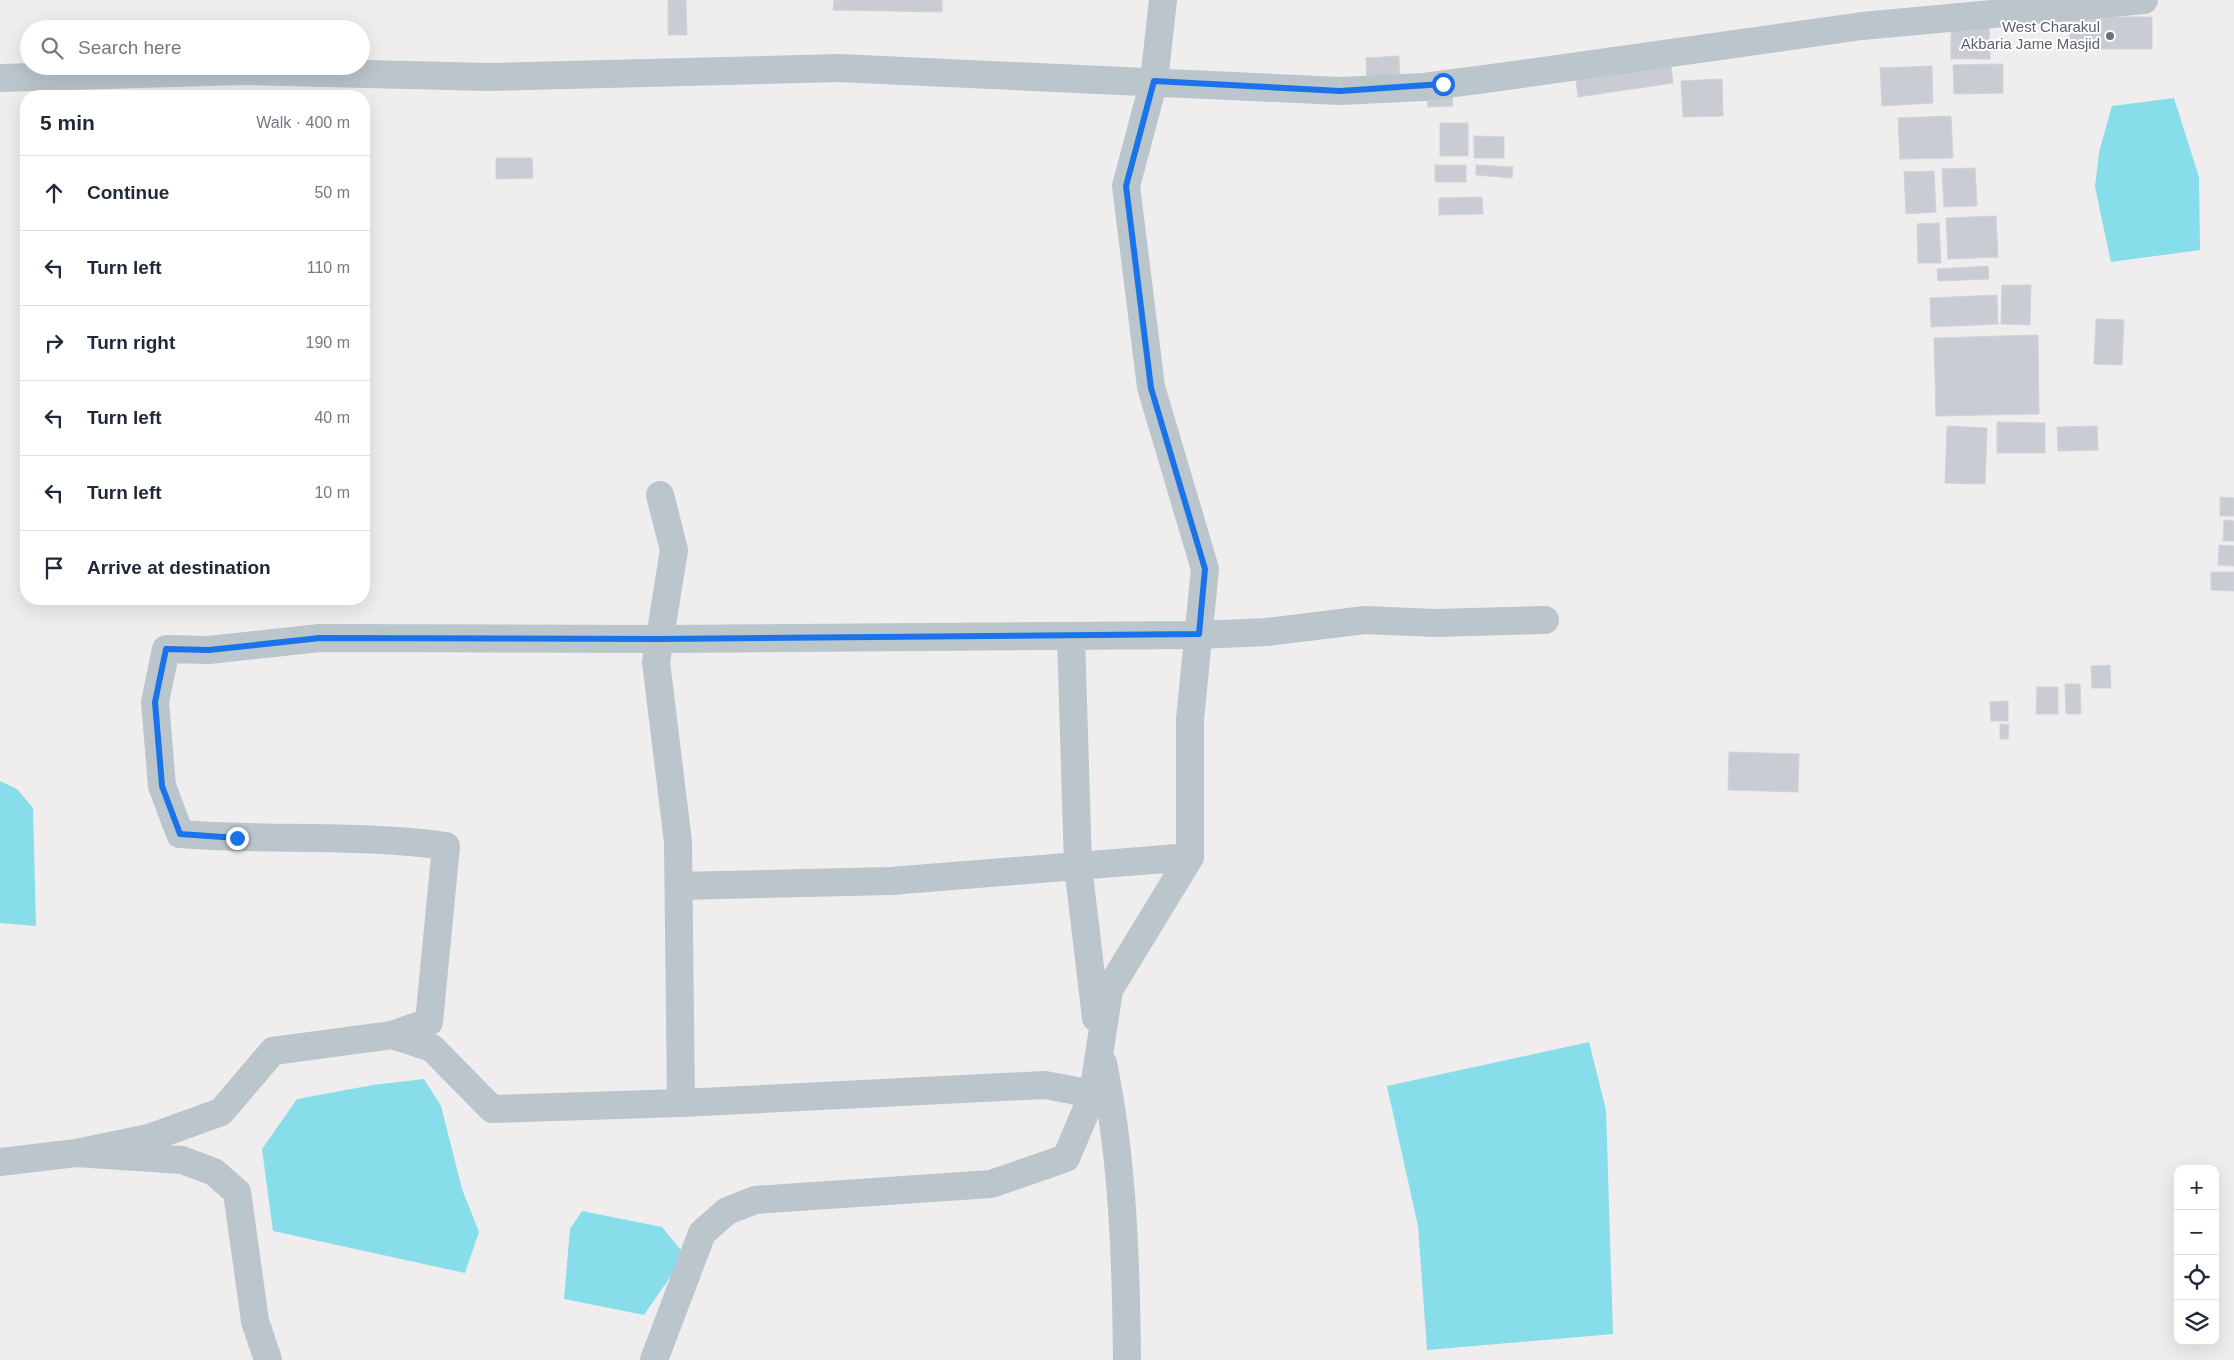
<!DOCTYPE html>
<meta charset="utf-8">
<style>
body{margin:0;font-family:Helvetica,sans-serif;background:#f6f6f7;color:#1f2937}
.controls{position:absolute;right:15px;bottom:15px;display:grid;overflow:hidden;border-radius:10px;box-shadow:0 5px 20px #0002}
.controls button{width:45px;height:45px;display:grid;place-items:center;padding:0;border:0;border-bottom:1px solid #e0e1e3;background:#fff;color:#1f2937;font:25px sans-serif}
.stop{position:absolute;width:15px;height:15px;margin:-11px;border:4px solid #1a73e8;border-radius:50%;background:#fff}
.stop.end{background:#1a73e8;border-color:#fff;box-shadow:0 1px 5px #0008}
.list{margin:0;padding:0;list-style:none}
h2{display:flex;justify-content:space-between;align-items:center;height:65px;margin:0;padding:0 20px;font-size:21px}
h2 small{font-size:16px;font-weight:400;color:#747a83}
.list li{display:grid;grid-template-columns:32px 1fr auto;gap:15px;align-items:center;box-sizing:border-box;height:75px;padding:0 20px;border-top:1px solid #e0e1e3}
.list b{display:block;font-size:19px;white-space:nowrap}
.list em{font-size:16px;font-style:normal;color:#747a83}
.icon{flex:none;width:28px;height:28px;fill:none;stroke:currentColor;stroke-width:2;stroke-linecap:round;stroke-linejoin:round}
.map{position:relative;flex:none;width:2234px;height:1360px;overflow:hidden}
.search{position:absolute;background:#fff;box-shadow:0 5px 20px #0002;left:20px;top:20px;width:350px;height:55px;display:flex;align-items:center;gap:12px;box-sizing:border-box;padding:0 18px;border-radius:28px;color:#747a83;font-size:19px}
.panel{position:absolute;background:#fff;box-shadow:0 5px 20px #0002;left:20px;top:90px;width:350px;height:515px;border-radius:20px}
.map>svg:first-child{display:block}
.water{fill:#88ddea}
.building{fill:#c9ccd2;stroke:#d1d3d8}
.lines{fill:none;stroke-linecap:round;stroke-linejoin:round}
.minor{stroke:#bbc5cc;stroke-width:28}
.route{stroke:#1a73e8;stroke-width:6}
.worship-dot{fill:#6b7280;stroke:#fff;stroke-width:2}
.labels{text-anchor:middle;stroke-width:4;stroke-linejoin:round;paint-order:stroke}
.worship-label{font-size:15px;fill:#5b616d;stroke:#fff;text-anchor:end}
</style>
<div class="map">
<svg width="2234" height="1360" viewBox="0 0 2234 1360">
<rect width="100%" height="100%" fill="#efeded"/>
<path class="water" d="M2174,98L2199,177L2200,250L2111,262L2095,187L2099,152L2112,106Z
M0,781L17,789L33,808L36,926L0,923Z
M1589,1042L1606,1110L1613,1334L1427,1350L1418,1226L1387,1086Z
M424,1079L441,1106L462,1189L479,1232L465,1273L273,1231L262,1149L297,1099L373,1085Z
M582,1211L662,1227L681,1250L673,1273L644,1315L564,1299L570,1229Z"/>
<path class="building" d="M668,0H686L687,35H668Z
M834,0H942V12L833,10Z
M2069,17H2152V49H2070Z
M1951,27H1989L1990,59H1951Z
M1399,56L1400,82L1367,84L1366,58Z
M2003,64V93L1954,94L1953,65Z
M1671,66L1673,83L1578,97L1576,80Z
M1932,66L1933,103L1882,106L1880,68Z
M1722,79L1723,116L1683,117L1681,81Z
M1452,91L1453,106L1428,107L1427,92Z
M1951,116L1953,158L1900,159L1898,118Z
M1440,123H1468V156H1440Z
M1474,136L1504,137V158H1474Z
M496,158H532L533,178L496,179Z
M1435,165H1466V182H1435Z
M1476,165L1513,167L1512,178L1476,175Z
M1975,168L1977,206L1944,207L1942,169Z
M1934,171L1936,212L1906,214L1904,172Z
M1482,197L1483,214L1439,215V198Z
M1996,216L1998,257L1948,259L1946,218Z
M1939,223L1941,263H1918L1917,224Z
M1988,266L1989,279L1938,281L1937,269Z
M2002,285H2031L2030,325L2001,324Z
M1997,295L1998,324L1931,327L1930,298Z
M2096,319L2124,320L2122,365L2094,364Z
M2038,335L2039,414L1936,416L1934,338Z
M1997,422L2045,423V453H1997Z
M1947,426L1987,428L1985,484L1945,483Z
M2097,426L2098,450L2058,451L2057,427Z
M2220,497L2234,498V516H2220Z
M2224,520L2234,521V541H2223Z
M2219,545L2234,546V566L2218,565Z
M2211,572H2234V591L2211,590Z
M2110,665L2111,688H2092L2091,666Z
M2065,684H2080L2081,714H2066Z
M2037,687H2058V714H2036Z
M2008,701V721H1991L1990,702Z
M2000,724L2009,725L2008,739H2000Z
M1729,752L1799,754L1798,792L1728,790Z"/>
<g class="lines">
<path class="minor" d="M0,78L244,71L489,77L839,68L1340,91L1424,87L1500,77L1862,26L2144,0
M660,495L674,550L656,662L678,842L681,1103
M1071,636L1078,866L1096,1018
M679,886L891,881L1190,857
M392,1035L429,1022L446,846C358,834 269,841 180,834L162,786L155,702L166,649L209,650L320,638L660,639L1199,635L1267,632L1365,620L1435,623L1545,620
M1103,1063C1123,1160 1126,1261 1127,1360
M76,1153L149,1138L221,1112L273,1051L392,1035L432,1048L492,1109L681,1103L1045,1085L1093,1094
M0,1162L76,1153L182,1160L214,1172L237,1192L255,1321L268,1360
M654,1360L702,1233L727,1211L755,1200L991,1184L1066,1158L1093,1094L1109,990L1190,857V719L1205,569L1151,387L1126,186L1154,81L1163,0"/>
</g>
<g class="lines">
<path class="route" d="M237,838L180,834L162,786L155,702L166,649L209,650L320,638L660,639L1199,634L1205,569L1151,388L1126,186L1154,81L1340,91L1443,84"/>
</g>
<circle class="worship-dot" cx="2110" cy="36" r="5"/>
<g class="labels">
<g class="worship-label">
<text x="2100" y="32">West Charakul<tspan x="2100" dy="17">Akbaria Jame Masjid</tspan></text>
</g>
</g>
</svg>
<div class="controls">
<button>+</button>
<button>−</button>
<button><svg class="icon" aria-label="locate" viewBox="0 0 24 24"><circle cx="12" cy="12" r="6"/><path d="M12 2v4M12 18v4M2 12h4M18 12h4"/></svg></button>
<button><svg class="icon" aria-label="layers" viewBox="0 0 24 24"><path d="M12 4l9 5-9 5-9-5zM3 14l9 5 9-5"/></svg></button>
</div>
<div class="stop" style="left:1443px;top:84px"></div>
<div class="stop end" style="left:237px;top:838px"></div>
<div class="search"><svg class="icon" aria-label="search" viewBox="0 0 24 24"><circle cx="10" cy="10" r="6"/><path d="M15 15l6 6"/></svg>Search here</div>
<section class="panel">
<h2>5 min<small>Walk · 400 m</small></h2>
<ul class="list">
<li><svg class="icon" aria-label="ahead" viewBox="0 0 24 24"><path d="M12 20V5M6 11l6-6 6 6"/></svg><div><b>Continue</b></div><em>50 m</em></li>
<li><svg class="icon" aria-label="left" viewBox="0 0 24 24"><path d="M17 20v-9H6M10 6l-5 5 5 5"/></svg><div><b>Turn left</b></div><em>110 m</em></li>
<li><svg class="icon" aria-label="right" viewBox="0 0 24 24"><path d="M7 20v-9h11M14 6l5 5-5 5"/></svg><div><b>Turn right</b></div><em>190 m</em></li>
<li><svg class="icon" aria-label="left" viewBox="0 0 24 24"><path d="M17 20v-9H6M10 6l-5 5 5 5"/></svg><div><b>Turn left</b></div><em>40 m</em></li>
<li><svg class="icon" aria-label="left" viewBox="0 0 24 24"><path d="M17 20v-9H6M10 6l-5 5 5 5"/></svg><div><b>Turn left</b></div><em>10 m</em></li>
<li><svg class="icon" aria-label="arrive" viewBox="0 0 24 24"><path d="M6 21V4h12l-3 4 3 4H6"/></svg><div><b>Arrive at destination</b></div></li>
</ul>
</section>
</div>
